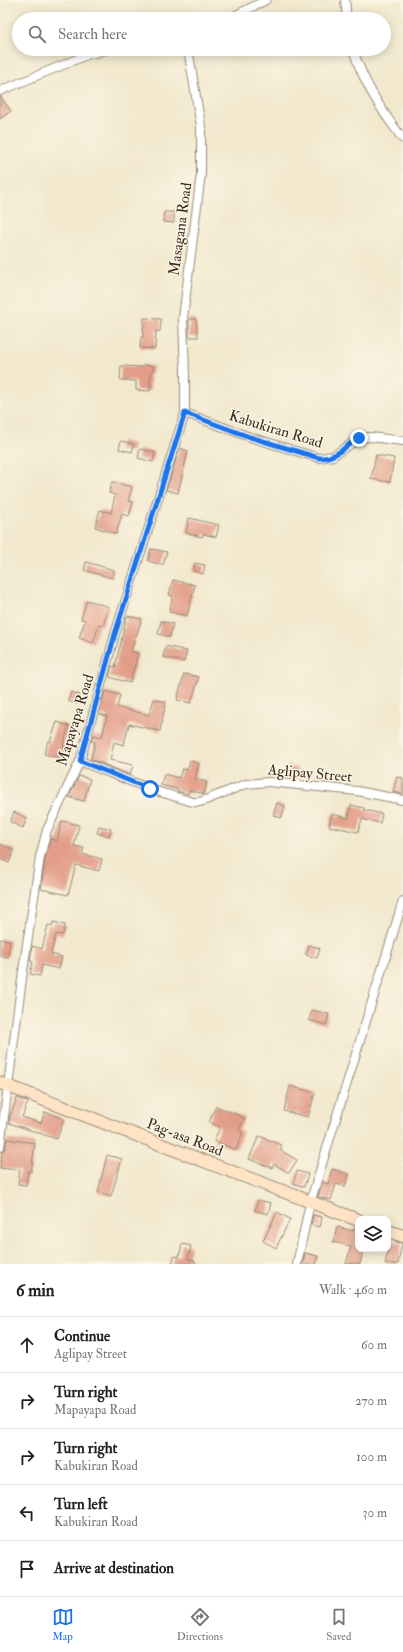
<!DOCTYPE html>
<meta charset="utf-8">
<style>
body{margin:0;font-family:"IM FELL Double Pica",serif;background:#f6f6f6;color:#222}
.controls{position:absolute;right:12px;bottom:12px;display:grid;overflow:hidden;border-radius:8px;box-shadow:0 2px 10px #0003}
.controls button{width:36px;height:36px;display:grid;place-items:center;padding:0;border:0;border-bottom:1px solid #e0e0e0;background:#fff;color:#222;font:20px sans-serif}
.stop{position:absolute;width:12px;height:12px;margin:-9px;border:3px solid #1a73e8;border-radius:50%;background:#fff}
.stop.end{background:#1a73e8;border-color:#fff;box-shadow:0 1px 4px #0008}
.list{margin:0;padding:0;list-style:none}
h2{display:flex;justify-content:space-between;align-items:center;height:52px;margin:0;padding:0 16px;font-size:17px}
h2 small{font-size:13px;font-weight:400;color:#767676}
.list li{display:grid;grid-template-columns:26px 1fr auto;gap:12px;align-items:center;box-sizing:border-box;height:56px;padding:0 16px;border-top:1px solid #e0e0e0}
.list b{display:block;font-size:15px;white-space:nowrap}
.list p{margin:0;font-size:13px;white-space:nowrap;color:#767676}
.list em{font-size:13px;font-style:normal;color:#767676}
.icon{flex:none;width:22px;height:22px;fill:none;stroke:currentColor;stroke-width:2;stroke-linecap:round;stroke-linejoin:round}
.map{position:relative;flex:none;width:403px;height:1264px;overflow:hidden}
.search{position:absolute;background:#fff;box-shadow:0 2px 10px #0003;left:12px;right:12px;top:12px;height:44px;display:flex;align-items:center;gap:10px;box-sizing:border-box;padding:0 14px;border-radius:22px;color:#767676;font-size:15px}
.sheet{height:332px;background:#fff}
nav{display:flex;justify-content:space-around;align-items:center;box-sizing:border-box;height:56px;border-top:1px solid #e0e0e0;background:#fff;font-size:11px;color:#767676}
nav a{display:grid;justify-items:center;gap:2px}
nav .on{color:#1a73e8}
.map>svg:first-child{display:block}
.building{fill:#e29d88}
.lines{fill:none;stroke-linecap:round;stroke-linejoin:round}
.street-casing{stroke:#968976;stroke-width:10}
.secondary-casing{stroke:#968976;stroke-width:14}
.street{stroke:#fff;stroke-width:8}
.secondary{stroke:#fee4c5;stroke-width:12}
.route{stroke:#1a73e8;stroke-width:5}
.labels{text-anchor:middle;stroke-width:3;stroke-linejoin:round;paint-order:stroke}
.street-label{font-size:15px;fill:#3b2a1e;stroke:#fcf5e5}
</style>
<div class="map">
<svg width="403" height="1264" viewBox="0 0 403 1264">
<rect width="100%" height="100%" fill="#fcf5e5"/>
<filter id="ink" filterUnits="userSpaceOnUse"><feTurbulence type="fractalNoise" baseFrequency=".025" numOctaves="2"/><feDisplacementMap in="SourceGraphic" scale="8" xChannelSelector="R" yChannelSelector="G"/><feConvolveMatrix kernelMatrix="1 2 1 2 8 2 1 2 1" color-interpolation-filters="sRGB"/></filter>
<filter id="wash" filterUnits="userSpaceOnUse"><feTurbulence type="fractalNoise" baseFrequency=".012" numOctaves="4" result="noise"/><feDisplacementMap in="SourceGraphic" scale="16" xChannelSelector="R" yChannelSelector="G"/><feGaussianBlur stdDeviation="0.9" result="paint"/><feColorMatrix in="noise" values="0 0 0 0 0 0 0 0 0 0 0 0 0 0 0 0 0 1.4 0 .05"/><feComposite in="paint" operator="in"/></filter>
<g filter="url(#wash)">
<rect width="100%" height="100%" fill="#f1e8cd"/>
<g id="blocks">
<path class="building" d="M0,96L11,111L0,119Z
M164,212H174V223L163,222Z
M144,318L161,319L160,331H156L155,349L140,348L141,337H143Z
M189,319H196L198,337H189Z
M143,365L153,366L152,374H150V391L136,390V381L120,380L121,366L143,367Z
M121,441L134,444L132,452L119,449Z
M180,448L188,451L178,493L166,490Z
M140,449L155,452L153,462L138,458Z
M376,455L394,458L390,482L371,479Z
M112,482L132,487L128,501L133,502L129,516L122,514L116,534L95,527L100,510L111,513L115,495L109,493Z
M189,518L219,525L216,537L203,534L202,537L186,533Z
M151,549L167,552L163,565L148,561Z
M86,562L114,570L112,578L84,570Z
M195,563L205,565L203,574L193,571Z
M173,580L195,585L187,616L169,612L173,596L169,595Z
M87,600L109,607L103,626L99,625L93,643L79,638L85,620L81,619Z
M127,616L142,619L131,651L138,653L130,683L109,677L112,666L115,667Z
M161,621L173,624L170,637L158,634Z
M166,646L187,651L184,662L163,657Z
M184,674L199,677L191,703L177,700Z
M105,691L120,695L117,707L149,715L154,699L166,702L160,731L129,724L124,745L114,742L110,760L133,765L130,775L91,759L95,742L91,741L93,735L102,737L107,716L99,714Z
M71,692L80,695L77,704L68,701Z
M57,722L69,726L63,746L70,749L67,760L44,754L48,741L50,742Z
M190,761L199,763L195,779L207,782L204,794L189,790L188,794L177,791V789L161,785L164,774L179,778L182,769L187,770Z
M288,765L299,768L296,779L285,777Z
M79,776L90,779L84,801L69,797Z
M397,777L403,778V794L393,792Z
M277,803L285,806L281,818L273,815Z
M351,805L364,808V810L382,814L380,823L362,819L358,832L329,826L332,814L348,818Z
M14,812L27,818L23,828L10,822Z
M62,821L79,825L74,846L84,848L82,854L102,859L99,871L76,865L68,895L41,889L45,858L50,839L57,841Z
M99,826L111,829L109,836L97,833Z
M0,844L14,850L9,863L0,859Z
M53,922L65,925L63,935L56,934L51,954L62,957L59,969L42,965L40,976L30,974L33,962L30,961L32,946L42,949L48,925L52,926Z
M0,939L10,940L8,957L0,956Z
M309,945L320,948L317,958L306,955Z
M312,1010L329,1014L326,1025L309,1020Z
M290,1086L315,1093L308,1117L284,1111Z
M17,1098L28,1102L22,1117L41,1123L45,1112L64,1119L57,1139L9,1123L10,1116Z
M216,1106L245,1118L239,1130L243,1132L236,1150L214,1141L220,1127L209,1122Z
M259,1136L282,1145L280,1150L297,1160L289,1173L274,1164L272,1168L249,1159Z
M7,1139L35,1143L31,1172L28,1171L26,1185L18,1184L20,1170L0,1168L2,1152L5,1148Z
M107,1155L122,1159L111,1196L98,1192Z
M332,1169L349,1174L345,1186L336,1184L331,1200L318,1197L322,1182L328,1184Z
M297,1171L308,1174L304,1187L293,1183Z
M258,1200L271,1203L268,1214L255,1211Z
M277,1212L290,1219L276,1248L263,1241Z
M313,1215L322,1217L320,1227L311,1225Z
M337,1227L354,1231L355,1228H358V1249H363L360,1264H346L351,1246L333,1242Z
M390,1241L402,1243L398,1264H385Z
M182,1244L191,1246L188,1259L195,1261V1264H172L174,1256L179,1257Z
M305,1253L318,1256L316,1264H303Z"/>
</g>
</g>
<g filter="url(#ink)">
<use href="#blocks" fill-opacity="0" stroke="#968976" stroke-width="1"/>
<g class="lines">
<g class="street-casing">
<path id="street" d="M345,0L347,19
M228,19L266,0
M353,49C363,82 382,112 403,139
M0,91L87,55L110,49
M185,413L250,437L319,458L333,456L359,438L371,437L403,441
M80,761L150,789L193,802H200L208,799L246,784L269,782L357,791L403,800
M0,1147L23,971L40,857L47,830L80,761L115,634L185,413V373L183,318L201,174V126L188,49
M297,1264L310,1203L403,901"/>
</g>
<g class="secondary-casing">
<path id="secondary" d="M0,1083L358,1220
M388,1231L403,1236"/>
</g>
<use href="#street" class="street"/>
<use href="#secondary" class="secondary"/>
</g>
</g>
<g class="lines" filter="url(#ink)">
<path class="route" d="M150,789L80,761L115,634L185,413L250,437L319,458C337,459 345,445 359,438"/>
</g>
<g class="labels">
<g class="street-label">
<text transform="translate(180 229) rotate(-82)" y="5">Masagana Road</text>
<text transform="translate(276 429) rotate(17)" y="5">Kabukiran Road</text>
<text transform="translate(75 720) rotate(-73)" y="5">Mapayapa Road</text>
<text transform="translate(310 773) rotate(5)" y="5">Aglipay Street</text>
<text transform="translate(185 1137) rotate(21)" y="5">Pag-asa Road</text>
</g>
</g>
</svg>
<div class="controls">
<button><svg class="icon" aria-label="layers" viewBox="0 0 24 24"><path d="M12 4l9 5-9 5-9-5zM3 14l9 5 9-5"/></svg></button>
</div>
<div class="stop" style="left:150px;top:789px"></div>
<div class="stop end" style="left:359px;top:438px"></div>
<div class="search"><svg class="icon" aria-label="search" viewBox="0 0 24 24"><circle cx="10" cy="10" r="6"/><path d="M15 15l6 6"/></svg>Search here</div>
</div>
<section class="sheet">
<h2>6 min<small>Walk · 460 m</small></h2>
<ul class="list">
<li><svg class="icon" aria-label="ahead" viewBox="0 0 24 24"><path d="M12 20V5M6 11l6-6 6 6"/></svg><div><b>Continue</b><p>Aglipay Street</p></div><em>60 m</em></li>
<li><svg class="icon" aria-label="right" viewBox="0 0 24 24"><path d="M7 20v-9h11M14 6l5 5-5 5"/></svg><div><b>Turn right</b><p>Mapayapa Road</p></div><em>270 m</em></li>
<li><svg class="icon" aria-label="right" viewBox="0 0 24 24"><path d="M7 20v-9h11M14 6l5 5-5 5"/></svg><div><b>Turn right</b><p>Kabukiran Road</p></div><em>100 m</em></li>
<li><svg class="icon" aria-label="left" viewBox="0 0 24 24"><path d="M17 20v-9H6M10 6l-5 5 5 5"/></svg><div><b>Turn left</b><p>Kabukiran Road</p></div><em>30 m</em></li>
<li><svg class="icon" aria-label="arrive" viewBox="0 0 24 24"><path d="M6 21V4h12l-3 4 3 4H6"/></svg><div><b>Arrive at destination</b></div></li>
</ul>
</section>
<nav>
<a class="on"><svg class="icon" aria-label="map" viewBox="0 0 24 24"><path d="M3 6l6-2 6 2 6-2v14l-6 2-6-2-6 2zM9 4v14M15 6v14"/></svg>Map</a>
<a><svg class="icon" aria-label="directions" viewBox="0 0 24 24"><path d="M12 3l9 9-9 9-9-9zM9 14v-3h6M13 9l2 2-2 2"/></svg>Directions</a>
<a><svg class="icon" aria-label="saved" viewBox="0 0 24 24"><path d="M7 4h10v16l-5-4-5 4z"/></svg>Saved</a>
</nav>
